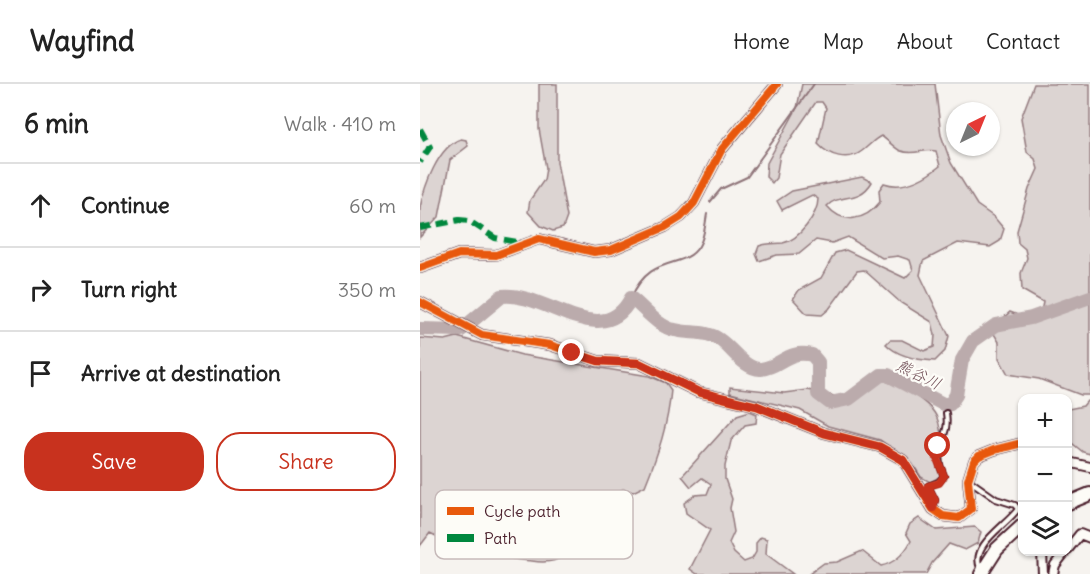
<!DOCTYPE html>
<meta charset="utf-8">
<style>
body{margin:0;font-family:Delius,"Klee One",sans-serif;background:#f6f6f6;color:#222}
.controls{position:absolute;right:18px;bottom:18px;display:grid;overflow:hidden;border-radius:12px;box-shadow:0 2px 4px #0004}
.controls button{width:54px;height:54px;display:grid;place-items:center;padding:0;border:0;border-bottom:2px solid #e0e0e0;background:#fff;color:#222;font:30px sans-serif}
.compass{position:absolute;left:526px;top:18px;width:54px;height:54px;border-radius:50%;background:#fff;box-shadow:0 2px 4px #0004;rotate:43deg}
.stop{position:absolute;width:18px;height:18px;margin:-14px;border:4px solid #c8321e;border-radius:50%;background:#fff}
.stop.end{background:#c8321e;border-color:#fff;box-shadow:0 2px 6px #0008}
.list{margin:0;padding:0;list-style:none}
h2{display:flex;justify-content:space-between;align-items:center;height:78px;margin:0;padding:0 24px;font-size:26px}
h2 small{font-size:20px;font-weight:400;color:#767676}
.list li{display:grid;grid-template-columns:39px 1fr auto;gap:18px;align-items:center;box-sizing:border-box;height:84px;padding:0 24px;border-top:2px solid #e0e0e0}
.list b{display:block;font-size:22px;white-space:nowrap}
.list em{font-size:20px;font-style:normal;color:#767676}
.actions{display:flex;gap:12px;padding:18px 24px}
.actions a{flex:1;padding:14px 0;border:2px solid #c8321e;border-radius:24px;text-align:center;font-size:21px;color:#c8321e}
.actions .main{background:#c8321e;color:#fff}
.icon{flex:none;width:33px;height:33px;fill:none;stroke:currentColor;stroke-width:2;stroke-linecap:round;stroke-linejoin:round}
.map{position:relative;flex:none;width:670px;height:490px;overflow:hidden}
header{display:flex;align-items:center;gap:36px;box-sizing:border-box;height:84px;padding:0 30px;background:#fff;border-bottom:2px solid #e0e0e0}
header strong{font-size:28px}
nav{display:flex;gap:33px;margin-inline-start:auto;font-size:21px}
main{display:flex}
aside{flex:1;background:#fff}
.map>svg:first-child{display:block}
.green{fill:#dcd4d2;stroke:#937a7e;stroke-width:1.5}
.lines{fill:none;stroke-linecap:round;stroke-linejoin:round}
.stream{stroke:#8e7378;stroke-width:2}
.river{stroke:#bbabac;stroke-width:14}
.service-casing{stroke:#4a1f2b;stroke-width:8}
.minor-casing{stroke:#4a1f2b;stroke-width:12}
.primary-casing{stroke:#4a1f2b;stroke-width:16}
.service{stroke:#fdfcf7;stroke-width:4}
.minor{stroke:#fdfcf7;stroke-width:8}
.primary{stroke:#fdfcf7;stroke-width:12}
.quiet{stroke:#00873e;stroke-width:6;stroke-dasharray:12 6;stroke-linecap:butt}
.cycleway-casing{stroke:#fdfcf7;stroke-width:11}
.cycleway{stroke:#e8590c;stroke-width:8}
.route{stroke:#c8321e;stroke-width:8}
.labels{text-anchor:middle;stroke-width:4.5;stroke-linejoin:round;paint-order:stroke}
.water-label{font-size:16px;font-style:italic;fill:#725058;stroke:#fdfcf7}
.key{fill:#fdfcf7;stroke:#c7baba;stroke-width:1.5}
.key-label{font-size:16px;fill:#4a1f2b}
</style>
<header>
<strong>Wayfind</strong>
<nav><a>Home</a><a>Map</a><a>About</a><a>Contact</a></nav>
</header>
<main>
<aside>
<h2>6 min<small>Walk · 410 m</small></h2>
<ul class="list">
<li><svg class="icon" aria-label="ahead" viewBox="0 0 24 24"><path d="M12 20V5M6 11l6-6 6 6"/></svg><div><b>Continue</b></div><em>60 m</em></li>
<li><svg class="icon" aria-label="right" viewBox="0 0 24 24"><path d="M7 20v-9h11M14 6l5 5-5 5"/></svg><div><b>Turn right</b></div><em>350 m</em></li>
<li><svg class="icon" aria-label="arrive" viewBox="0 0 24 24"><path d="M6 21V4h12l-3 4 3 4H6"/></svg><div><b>Arrive at destination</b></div></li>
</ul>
<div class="actions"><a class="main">Save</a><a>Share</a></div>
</aside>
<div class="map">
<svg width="670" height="490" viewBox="0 0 670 490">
<rect width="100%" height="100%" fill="#f6f3ef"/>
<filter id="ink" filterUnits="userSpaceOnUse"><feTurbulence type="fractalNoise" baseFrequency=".0167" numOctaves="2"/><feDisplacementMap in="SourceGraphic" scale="12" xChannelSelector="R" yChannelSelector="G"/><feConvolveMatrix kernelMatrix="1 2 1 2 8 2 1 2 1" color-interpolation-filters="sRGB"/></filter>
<g filter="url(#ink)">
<path class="green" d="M119,0H137V78L147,133L143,144L133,147L121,142L108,128L110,116L124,96L126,84L119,45Z
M382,0H515L521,51L531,79L557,121L574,133L584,145L580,157L570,163L538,159L503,177L500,191L529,252L525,267L515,277C498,276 478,273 466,260L470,256H482L504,267L514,263L515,251L512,238L481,219L444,186L437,187L409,225L402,231L387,230L373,215L379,206L401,194L415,169L426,166L485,194L493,186L490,176L478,172L462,174L428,153L412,159L396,156L379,170L357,171L339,177L336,170L339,162C348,159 355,160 363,159C379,156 398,130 398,115L392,111L362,126L357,117L372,107L442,93L452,98C439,120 419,109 407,122C423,141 445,137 460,118L459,106L464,99C484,106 504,95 520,82L516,67C504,64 494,72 481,67C475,65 468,56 461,52C453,56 449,62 442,67C428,78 409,72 398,60L406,24L402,18H396L360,70L356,94L352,99L346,93L347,79L377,24Z
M614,0H670V311H661L619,295L588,290L579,274V258L571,245L590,228C604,234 621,237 623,218L602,206L601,189L607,174L605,165L598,159L597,147L609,105L618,85L615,75L607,68L601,34Z
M41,55L46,56L48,62L30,76L19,133L0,153C0,144 0,133 0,124C4,103 18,62 41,55Z
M37,253L102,271L229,292L246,299L251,306C248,341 238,370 225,402L213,408L203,405C193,411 179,417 171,425C148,450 158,484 112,477C103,476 92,476 84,472C75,468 66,459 57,454L34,461L10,449L0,462V254L25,256Z
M460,296C476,298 511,318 517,334C521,343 526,382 521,390C519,394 514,396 510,398L501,393L492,379L460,356L408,342L380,326L310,309V303L364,309L388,306L419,313L439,307Z
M667,317H670V370L663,368L648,356V325L663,322Z
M330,327L337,330L336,339L325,341L311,357L305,382V395L312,415L310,424L314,448L309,459L314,469L324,478L332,475L336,468V459L341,453L347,455L346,470L373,490H277L270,485L290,446L266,429L264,419L275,411L287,410L291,400L282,394L271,403L262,392L317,331Z
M499,434L516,446L555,443L561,448L558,459L545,466L529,460L512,479L506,490H389L404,479L417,478L442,467L461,482C475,479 484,470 491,457L486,449L490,440Z"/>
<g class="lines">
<path class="stream" d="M290,118L301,105L327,93L394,0
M211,214C231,168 264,187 279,162C285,152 285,140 287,130"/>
<path class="river" d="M0,245L41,246L82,212C125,207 183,269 211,214C224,224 238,243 255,246C271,250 287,246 300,256C312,264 325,286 341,285C361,283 367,265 392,271L398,278V310L410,319L429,315L461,291H468L523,320H530L536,311L542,276L553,257L576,241L611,234L670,213"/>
<g class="service-casing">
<path id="service" d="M549,396L576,415L595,421L598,425C586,442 550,461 560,484
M513,424L515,416L508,402L519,398L524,392C508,354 531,360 526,329"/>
</g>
<g class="minor-casing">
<path id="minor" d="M0,184L39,170L76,171L119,155L174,168L191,166L245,143L261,133L274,119L302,65L357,0
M0,218L62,251L130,261L178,277L219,279L278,308L337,322L404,349L460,363L483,376L513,425L523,432L539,434L551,425L548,396L554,377L559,372L574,366L602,359
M648,378L670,383
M648,465L660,450L670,454
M622,468L623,490
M633,490L635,481L645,468"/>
</g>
<g class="primary-casing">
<path id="primary" d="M648,419L670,410
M561,490L577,465L602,442"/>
</g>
<use href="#service" class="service"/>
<use href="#minor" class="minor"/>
<use href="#primary" class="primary"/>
<path class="quiet" d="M0,45L10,63L0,78
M0,144L39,136L49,137L75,154L103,159"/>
<g class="cycleway-casing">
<path id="cycleway" d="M0,184L39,170L76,171L119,155L174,168L191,166L245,143L261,133L274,119L302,65L357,0
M0,218L62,251L130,261L178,277L219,279L278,308L337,322L404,349L460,363L483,376L513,425L523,432L539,434L551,425L548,396L554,377L559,372L574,366L602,359"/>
</g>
<use href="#cycleway" class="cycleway"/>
</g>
</g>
<g class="lines" filter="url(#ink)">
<path class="route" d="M152,269L178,277L219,279L279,308L337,322L404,349L460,363L483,376L513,424L515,416L508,402L519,399L524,392L516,372L518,362"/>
</g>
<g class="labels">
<g class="water-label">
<text transform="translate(499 290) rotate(26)" y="6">熊谷川</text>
</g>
</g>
<rect x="15" y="406" width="198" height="69" rx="9" class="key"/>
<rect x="27" y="423" width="27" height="8" fill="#e8590c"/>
<rect x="27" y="450" width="27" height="8" fill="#00873e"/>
<g class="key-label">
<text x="64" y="433">Cycle path</text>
<text x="64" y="460">Path</text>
</g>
</svg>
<div class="controls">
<button>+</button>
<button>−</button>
<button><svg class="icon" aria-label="layers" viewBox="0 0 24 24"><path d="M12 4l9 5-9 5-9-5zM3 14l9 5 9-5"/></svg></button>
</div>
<svg class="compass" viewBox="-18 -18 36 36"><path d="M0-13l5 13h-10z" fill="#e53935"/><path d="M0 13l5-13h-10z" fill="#767676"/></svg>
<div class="stop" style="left:518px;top:362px"></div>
<div class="stop end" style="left:152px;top:269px"></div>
</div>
</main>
